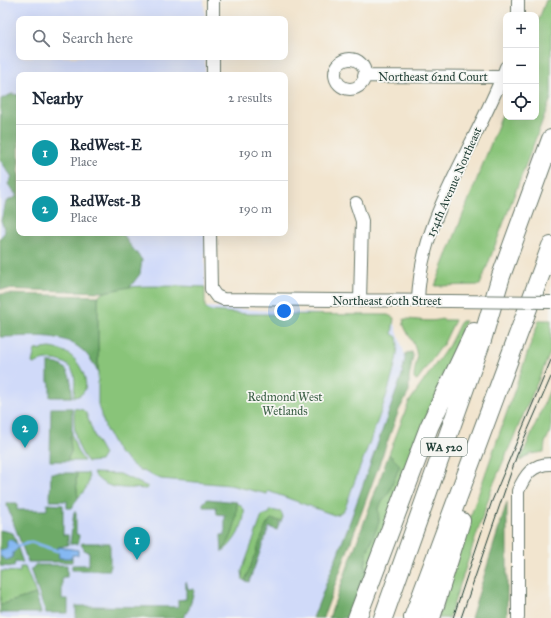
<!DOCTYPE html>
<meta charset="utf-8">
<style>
body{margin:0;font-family:"IM FELL Great Primer",serif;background:#f2f2f3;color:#1f2937}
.controls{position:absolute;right:12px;top:12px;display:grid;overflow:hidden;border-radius:8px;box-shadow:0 4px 16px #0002}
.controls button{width:36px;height:36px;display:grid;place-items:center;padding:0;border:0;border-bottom:1px solid #e0e1e3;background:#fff;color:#1f2937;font:20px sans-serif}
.you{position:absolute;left:284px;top:311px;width:14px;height:14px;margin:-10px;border:3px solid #fff;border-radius:50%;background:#1a73e8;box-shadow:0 0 0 6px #1a73e833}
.badge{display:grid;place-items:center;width:26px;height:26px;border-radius:50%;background:#db2777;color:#fff;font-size:13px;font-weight:700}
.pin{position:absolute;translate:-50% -33px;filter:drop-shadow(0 1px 2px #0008)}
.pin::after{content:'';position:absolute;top:21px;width:14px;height:12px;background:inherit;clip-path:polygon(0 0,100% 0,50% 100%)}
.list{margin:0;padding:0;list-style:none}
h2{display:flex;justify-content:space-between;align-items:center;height:52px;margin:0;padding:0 16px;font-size:17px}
h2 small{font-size:13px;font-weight:400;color:#747a83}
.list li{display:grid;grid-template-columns:26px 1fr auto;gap:12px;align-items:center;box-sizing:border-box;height:56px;padding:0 16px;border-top:1px solid #e0e1e3}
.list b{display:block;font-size:15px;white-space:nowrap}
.list p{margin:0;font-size:13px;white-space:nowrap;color:#747a83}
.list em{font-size:13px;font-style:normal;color:#747a83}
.icon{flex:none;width:22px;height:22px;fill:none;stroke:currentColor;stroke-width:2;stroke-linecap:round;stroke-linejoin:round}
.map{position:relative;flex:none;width:551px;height:618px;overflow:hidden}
.search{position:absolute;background:#fff;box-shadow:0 4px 16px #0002;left:16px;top:16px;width:272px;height:44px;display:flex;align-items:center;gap:10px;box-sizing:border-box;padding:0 14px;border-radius:8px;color:#747a83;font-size:15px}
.panel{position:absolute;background:#fff;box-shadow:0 4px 16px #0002;left:16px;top:72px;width:272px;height:164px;border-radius:8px}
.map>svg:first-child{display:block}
.built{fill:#d0daf9}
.green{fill:#89c479;stroke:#548056}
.forest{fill:#6eaa69;stroke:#46744e}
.water{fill:#85b8f2;stroke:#527a93}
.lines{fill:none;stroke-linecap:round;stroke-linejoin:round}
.stream{stroke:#85b8f2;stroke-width:3}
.minor-casing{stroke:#69786a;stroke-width:14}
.highway-casing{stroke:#69786a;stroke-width:20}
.minor{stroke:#fff;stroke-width:12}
.highway{stroke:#fff;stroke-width:18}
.tram{stroke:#1f3d34;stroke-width:1}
.minor-bridge-casing{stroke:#69786a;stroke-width:14;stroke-linecap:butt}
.minor-bridge{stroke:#fff;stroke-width:12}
.labels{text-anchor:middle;stroke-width:3.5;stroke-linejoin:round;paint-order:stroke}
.shield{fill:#f6f6f2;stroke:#60746d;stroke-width:1}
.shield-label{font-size:11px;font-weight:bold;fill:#1f3d34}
.street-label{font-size:12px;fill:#1f3d34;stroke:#f6f6f2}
.park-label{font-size:12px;fill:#3a5f45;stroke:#f6f6f2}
</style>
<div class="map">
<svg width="551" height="618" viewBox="0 0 551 618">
<rect width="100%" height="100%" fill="#f6f6f2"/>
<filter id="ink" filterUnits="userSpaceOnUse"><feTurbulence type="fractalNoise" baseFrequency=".025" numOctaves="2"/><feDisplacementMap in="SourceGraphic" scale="8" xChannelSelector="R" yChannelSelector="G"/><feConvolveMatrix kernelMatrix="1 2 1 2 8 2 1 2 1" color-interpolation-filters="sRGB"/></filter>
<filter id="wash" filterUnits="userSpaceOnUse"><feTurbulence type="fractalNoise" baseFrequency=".012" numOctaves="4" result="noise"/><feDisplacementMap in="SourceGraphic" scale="16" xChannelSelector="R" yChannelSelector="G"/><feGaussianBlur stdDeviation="0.9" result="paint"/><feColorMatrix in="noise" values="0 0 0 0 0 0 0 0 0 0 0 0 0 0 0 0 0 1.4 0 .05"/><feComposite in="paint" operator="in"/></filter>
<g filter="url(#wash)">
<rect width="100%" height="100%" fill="#f2e5cf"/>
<path class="built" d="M0,0H204L205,19H19V57H205V75H19V233H205V287H130L104,292L0,289Z
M205,307L393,318L408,365L315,618H0V308Z"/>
<path class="green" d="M546,0H551V98L480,285L435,286L506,105V117H536V27Z
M179,286L205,287V307L210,311L249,314L388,315L394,318L392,334L397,337C405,363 358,468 348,500C345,508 343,514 334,515L268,491L267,494L230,485L161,479L136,468L118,452L106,430L98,405V296C117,283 156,287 179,286Z
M404,319C417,319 430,323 442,319L443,320H455L444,343L417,380L414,379C414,365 420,359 414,345C411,337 401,326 404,319Z
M539,320H551V351L493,485L449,618H438L471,515Z
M461,321H465L367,575L365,566L368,549L379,522L378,508L389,492L400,465L389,454L409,402L449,345Z
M50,348C58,349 65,351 71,356C82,364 96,394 74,397C74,390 76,381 74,374C68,358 46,357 34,364L32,363L35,350Z
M551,387V430L545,443L544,452L531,454L520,461Z
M74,408L83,410L86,413L95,438L104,454L100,461L88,462C74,445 74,428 74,408Z
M70,435H72L77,451L84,461H69L68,458L71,452Z
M77,473H88C91,484 85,490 78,498L76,482Z
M93,473L120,474L148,487L147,489C127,487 106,492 93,473Z
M237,502L244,509C246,524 234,543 222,552C235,534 236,522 237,502Z
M270,510L281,512L283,517L281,522L275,520L268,522L245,581L243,580L242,571L262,516L270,513Z
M20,567H25L36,594L0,605L1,571L20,572Z"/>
<path class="forest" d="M12,94L19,95V233H123L127,241L142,260L140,274L130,287L104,292L0,289V238L5,232L1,220L6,202L17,196L8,184L12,177L0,160L1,99Z
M0,294L98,296V372C77,328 41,337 0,337Z
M412,352L413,356L409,378V392L399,410L323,618H313L348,527L402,375L406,353Z
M48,363C70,362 72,380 72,397H50V383L48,382Z
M51,408H72V435L70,436L71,452L68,458L69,461H50Z
M389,454L400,465L389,492L378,508L379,522L368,549L365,566L367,575L352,618H329Z
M51,473H77L76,482L78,498L72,508H67V501H50Z
M207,499L237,502C236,523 235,534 222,552L221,535H225V515L217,514L216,507H203V503Z
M507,502V618H471Z
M6,503H17V510H47V504L63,505V535H68V545L58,547L59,558H72V562H28Z
M74,512H76V534L79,535L78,544H70Z
M271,519L280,521L277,530L269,527L249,582L245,581L266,526Z
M0,530L13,533L17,544L14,543L8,546L7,549L0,550Z
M83,543H110V570H72V565H89V552L85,551L81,544Z
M18,548L23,563L15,562L14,567L0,566V556L9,560L12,558V553Z
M35,565H67V577H62V599H68V613H46L30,569H32Z
M186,581L188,589H194V591L189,609L183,618H76V606L178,607V600L186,599Z
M36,594L41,613H0V605Z"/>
<path class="water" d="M10,539L17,544L18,548L13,553L12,558L6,560L0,556V550L7,549V541Z
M58,547L78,550V555H72V558H59Z"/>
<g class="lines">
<path class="stream" d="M18,546L31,542L58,551"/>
</g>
</g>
<g filter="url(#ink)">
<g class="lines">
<g class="minor-casing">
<path id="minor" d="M518,15V0
M213,19V0
M335 74a15 15 0 1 1 30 0a15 15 0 1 1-30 0Z
M213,75V57
M364,76L502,77
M356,203L362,221L360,301
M210,233L211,289L216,296L223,299L449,301
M418,301C420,216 477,145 506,67
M518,618V491C525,475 532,464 551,464"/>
</g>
<g class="highway-casing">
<path id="highway" d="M357,618L429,427L474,332
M383,618L482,340L501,276L551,139
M413,618L551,246
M431,618L461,521"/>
</g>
<use href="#minor" class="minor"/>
<use href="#highway" class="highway"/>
<path class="tram" d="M453,618L492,501L551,360
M461,618L517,455L551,377"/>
<g class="minor-bridge-casing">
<path id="minor-bridge" d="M449,301L551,302"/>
</g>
<use href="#minor-bridge" class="minor-bridge"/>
</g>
</g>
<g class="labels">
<rect class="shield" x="421" y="438" width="46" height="18" rx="3"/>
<g class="shield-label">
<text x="444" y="451">WA 520</text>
</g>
<g class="street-label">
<text x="433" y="81">Northeast 62nd Court</text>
<text transform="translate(454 182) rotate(-66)" y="4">154th Avenue Northeast</text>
<text x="387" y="305">Northeast 60th Street</text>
</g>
<g class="park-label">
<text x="285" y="401">Redmond West<tspan x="285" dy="14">Wetlands</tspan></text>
</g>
</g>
</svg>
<div class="controls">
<button>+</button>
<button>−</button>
<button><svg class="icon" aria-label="locate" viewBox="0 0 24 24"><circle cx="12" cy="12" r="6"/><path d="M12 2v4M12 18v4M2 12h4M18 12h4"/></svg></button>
</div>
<div class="you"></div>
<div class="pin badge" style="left:137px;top:560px;background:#0f9aa8">1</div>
<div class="pin badge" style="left:25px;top:448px;background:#0f9aa8">2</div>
<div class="search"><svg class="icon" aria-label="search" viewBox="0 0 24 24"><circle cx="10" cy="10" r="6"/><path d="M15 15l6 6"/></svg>Search here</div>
<section class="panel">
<h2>Nearby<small>2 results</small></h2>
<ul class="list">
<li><span class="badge" style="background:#0f9aa8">1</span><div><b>RedWest-E</b><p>Place</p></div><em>190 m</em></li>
<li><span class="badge" style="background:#0f9aa8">2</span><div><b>RedWest-B</b><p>Place</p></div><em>190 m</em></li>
</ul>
</section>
</div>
